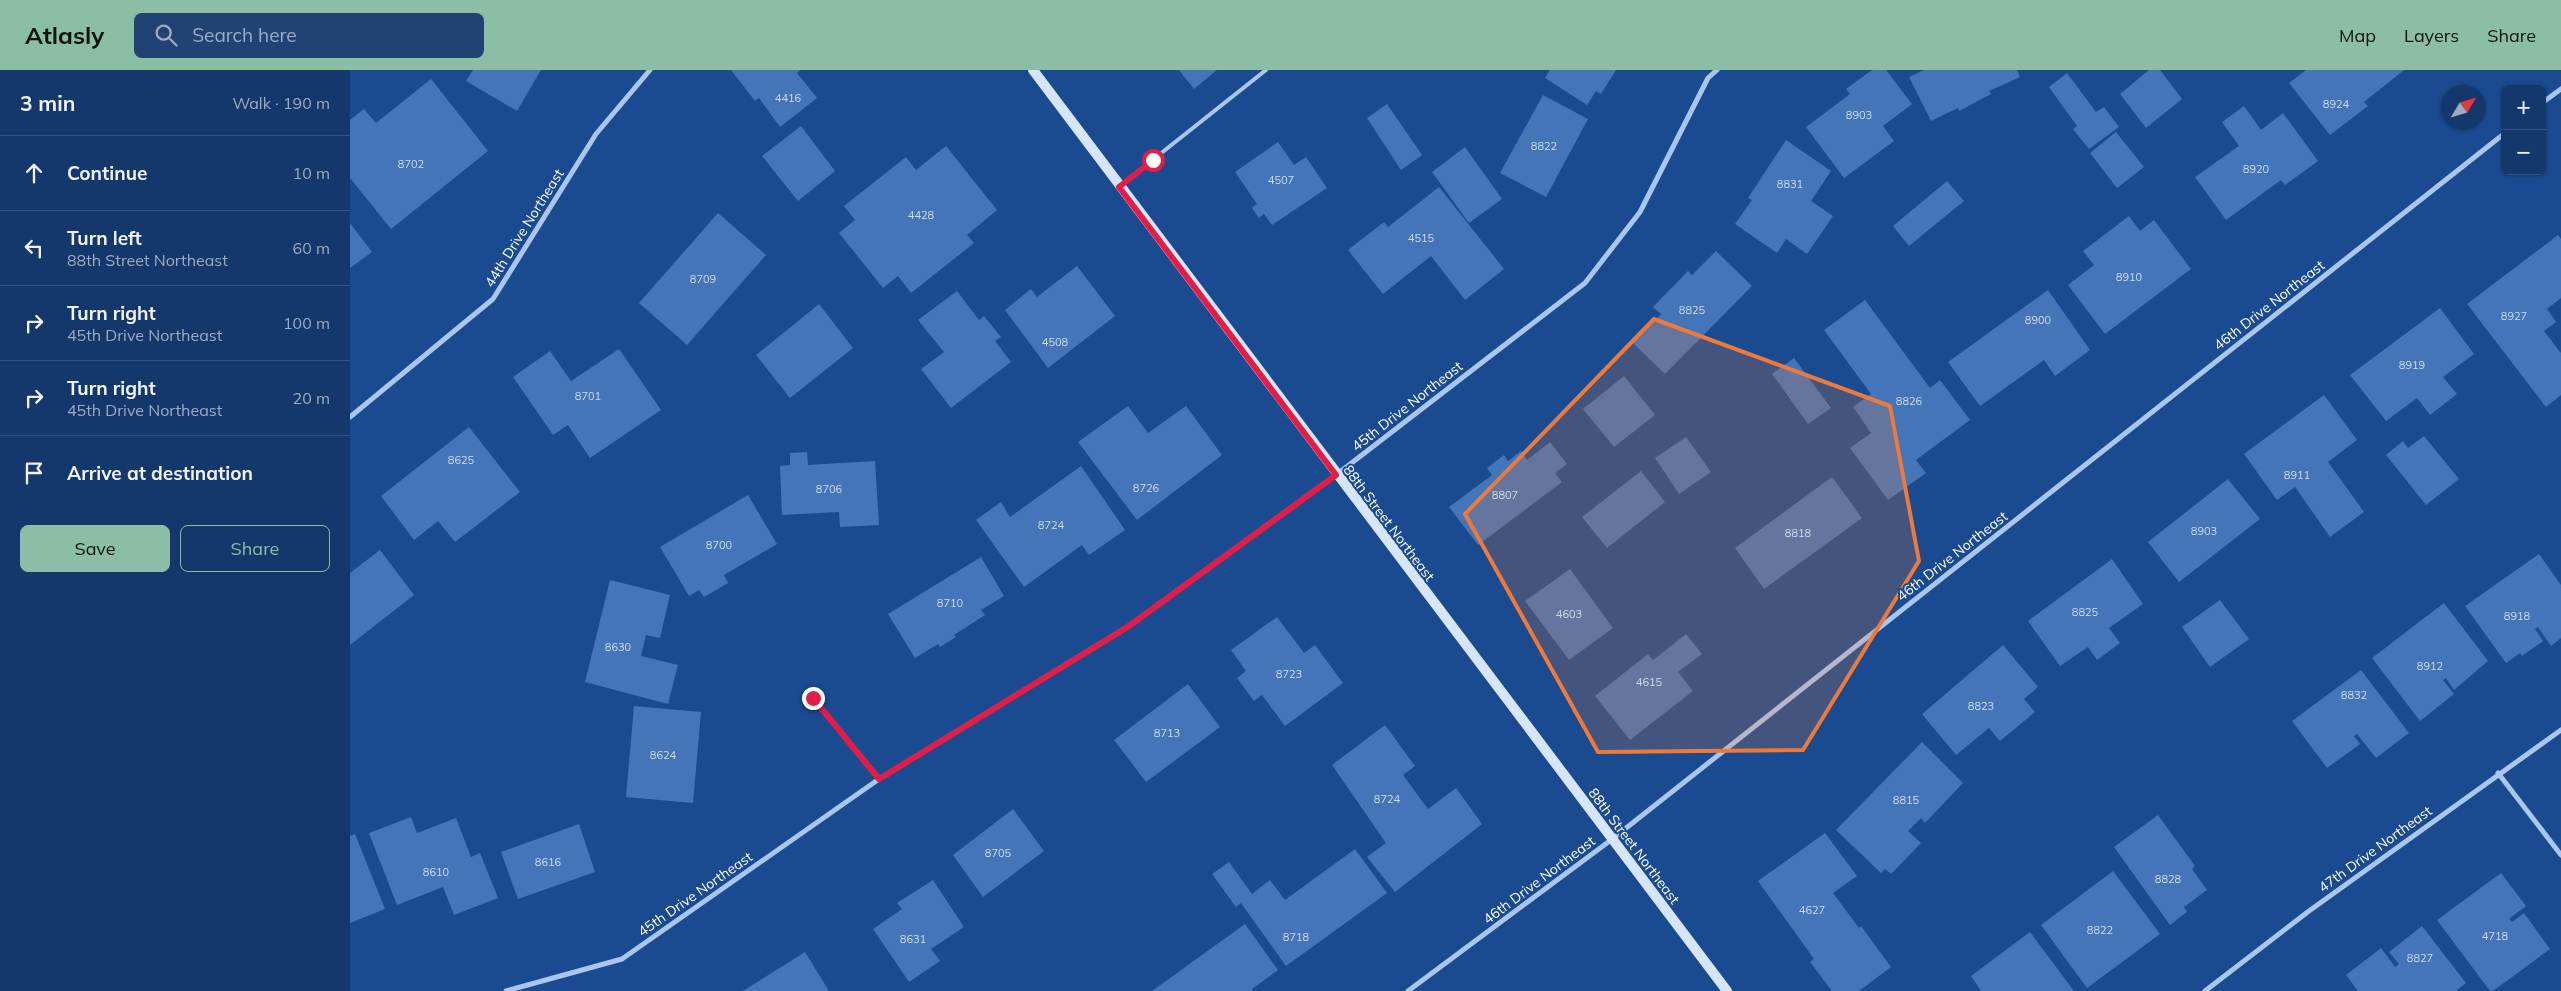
<!DOCTYPE html>
<meta charset="utf-8">
<style>
body{margin:0;font-family:Mulish,sans-serif;background:#214374;color:#f1f3f6}
.controls{position:absolute;right:15px;top:15px;display:grid;overflow:hidden;border-radius:8px;box-shadow:0 1px 4px #0004}
.controls button{width:45px;height:45px;display:grid;place-items:center;padding:0;border:0;border-bottom:1px solid #33527f;background:#14386c;color:#f1f3f6;font:25px sans-serif}
.compass{position:absolute;left:2091px;top:15px;width:45px;height:45px;border-radius:50%;background:#14386c;box-shadow:0 1px 4px #0004;rotate:52deg}
.stop{position:absolute;width:15px;height:15px;margin:-11px;border:4px solid #e11d48;border-radius:50%;background:#fff}
.stop.end{background:#e11d48;border-color:#fff;box-shadow:0 1px 5px #0008}
.list{margin:0;padding:0;list-style:none}
h2{display:flex;justify-content:space-between;align-items:center;height:65px;margin:0;padding:0 20px;font-size:21px}
h2 small{font-size:16px;font-weight:400;color:#9dacc2}
.list li{display:grid;grid-template-columns:32px 1fr auto;gap:15px;align-items:center;box-sizing:border-box;height:75px;padding:0 20px;border-top:1px solid #33527f}
.list b{display:block;font-size:19px;white-space:nowrap}
.list p{margin:0;font-size:16px;white-space:nowrap;color:#9dacc2}
.list em{font-size:16px;font-style:normal;color:#9dacc2}
.actions{display:flex;gap:10px;padding:15px 20px}
.actions a{flex:1;padding:11px 0;border:1px solid #8abfa5;border-radius:8px;text-align:center;font-size:18px;color:#8abfa5}
.actions .main{background:#8abfa5;color:#111}
.icon{flex:none;width:28px;height:28px;fill:none;stroke:currentColor;stroke-width:2;stroke-linecap:round;stroke-linejoin:round}
.map{position:relative;flex:none;width:2211px;height:921px;overflow:hidden}
header{display:flex;align-items:center;gap:30px;box-sizing:border-box;height:70px;padding:0 25px;background:#8abfa5;color:#111}
header strong{font-size:24px}
nav{display:flex;gap:28px;margin-inline-start:auto;font-size:18px}
.search{width:350px;height:45px;background:#214374;display:flex;align-items:center;gap:12px;box-sizing:border-box;padding:0 18px;border-radius:8px;color:#9dacc2;font-size:19px}
main{display:flex}
aside{flex:1;background:#14386c}
.map>svg:first-child{display:block}
.building{fill:#4375b8}
.lines{fill:none;stroke-linecap:round;stroke-linejoin:round}
.service{stroke:#a9c7ee;stroke-width:4}
.minor{stroke:#a9c7ee;stroke-width:5}
.secondary{stroke:#d6e5fa;stroke-width:10}
.route{stroke:#e11d48;stroke-width:6}
.marked{fill:#ed7a3d;fill-opacity:0.2;stroke:#ed7a3d;stroke-width:4;stroke-linejoin:round}
.labels{text-anchor:middle;stroke-width:4;stroke-linejoin:round;paint-order:stroke}
.number-label{font-size:11px;fill:#d0dced}
.street-label{font-size:14px;fill:#fff;stroke:#1a4b90}
</style>
<header>
<strong>Atlasly</strong>
<div class="search"><svg class="icon" aria-label="search" viewBox="0 0 24 24"><circle cx="10" cy="10" r="6"/><path d="M15 15l6 6"/></svg>Search here</div>
<nav><a>Map</a><a>Layers</a><a>Share</a></nav>
</header>
<main>
<aside>
<h2>3 min<small>Walk · 190 m</small></h2>
<ul class="list">
<li><svg class="icon" aria-label="ahead" viewBox="0 0 24 24"><path d="M12 20V5M6 11l6-6 6 6"/></svg><div><b>Continue</b></div><em>10 m</em></li>
<li><svg class="icon" aria-label="left" viewBox="0 0 24 24"><path d="M17 20v-9H6M10 6l-5 5 5 5"/></svg><div><b>Turn left</b><p>88th Street Northeast</p></div><em>60 m</em></li>
<li><svg class="icon" aria-label="right" viewBox="0 0 24 24"><path d="M7 20v-9h11M14 6l5 5-5 5"/></svg><div><b>Turn right</b><p>45th Drive Northeast</p></div><em>100 m</em></li>
<li><svg class="icon" aria-label="right" viewBox="0 0 24 24"><path d="M7 20v-9h11M14 6l5 5-5 5"/></svg><div><b>Turn right</b><p>45th Drive Northeast</p></div><em>20 m</em></li>
<li><svg class="icon" aria-label="arrive" viewBox="0 0 24 24"><path d="M6 21V4h12l-3 4 3 4H6"/></svg><div><b>Arrive at destination</b></div></li>
</ul>
<div class="actions"><a class="main">Save</a><a>Share</a></div>
</aside>
<div class="map">
<svg width="2211" height="921" viewBox="0 0 2211 921">
<rect width="100%" height="100%" fill="#1a4b90"/>
<path class="building" d="M123,0H191L167,41L116,11Z
M381,0H450L447,3L467,28L430,57L409,28L405,31Z
M829,0H867L844,19Z
M1200,0H1266L1251,24L1246,21L1237,35L1195,8Z
M1522,0H1536L1562,34L1533,56L1544,71L1494,108L1456,57L1500,24L1496,19Z
M1574,0H1667L1670,7L1639,21L1641,24L1609,41L1608,38L1581,51L1559,7Z
M1799,0H1810L1832,29L1796,58L1770,24Z
M1956,0H2054L2014,32L2018,36L1980,65L1939,13Z
M1717,3L1746,42L1754,37L1769,57L1739,79L1723,59L1727,56L1699,17Z
M81,9L138,81L41,159L0,108V50L14,39L26,53Z
M1193,25L1238,49L1196,127L1150,103Z
M1037,34L1072,85L1051,100L1017,48Z
M1894,36L1911,60L1933,43L1968,91L1935,115L1931,110L1876,150L1845,107L1889,76L1872,52Z
M451,56L485,101L448,131L412,86Z
M1766,62L1794,97L1767,118L1740,83Z
M1436,70L1481,101L1461,131L1483,146L1457,184L1436,169L1427,183L1385,154L1402,130L1398,128Z
M928,72L944,95L956,87L977,118L922,155L914,144L909,148L902,138L907,134L885,102Z
M596,76L647,140L617,165L624,173L561,223L548,206L533,218L489,163L505,150L494,136L556,87L566,100Z
M1115,77L1152,129L1119,153L1082,102Z
M1597,111L1614,131L1559,176L1543,156Z
M1089,117L1154,199L1115,230L1081,186L1033,224L998,180L1034,152L1038,157Z
M368,143L416,185L337,275L289,233Z
M1779,146L1790,161L1804,150L1841,199L1755,264L1718,215L1744,195L1733,181Z
M0,153L22,182L0,198Z
M2208,165L2211,169V228L2197,239L2206,252L2194,261L2211,283V325L2196,337L2117,234Z
M1366,181L1402,216L1315,304L1283,273L1311,244L1303,237L1338,201L1342,205Z
M727,196L765,246L698,298L655,240L681,219L687,227Z
M1698,220L1740,280L1705,306L1694,290L1630,336L1598,292Z
M607,221L629,250L634,246L651,267L645,271L661,292L601,338L571,299L594,282L568,250Z
M1515,230L1580,318L1590,310L1620,350L1566,390L1576,403L1538,430L1500,378L1521,363L1503,337L1521,324L1474,260Z
M469,234L503,278L440,328L406,285Z
M2090,238L2124,284L2093,307L2107,324L2080,345L2067,328L2036,351L2000,305Z
M269,279L311,340L240,388L218,355L203,365L163,307L200,281L221,311Z
M1444,288L1481,338L1458,354L1422,304Z
M1274,306L1305,345L1264,377L1233,339Z
M1974,325L2007,370L1978,392L2014,442L1980,467L1945,417L1927,430L1894,384Z
M778,336L798,363L836,336L872,385L787,450L728,372Z
M119,357L170,422L105,472L88,451L64,470L31,426Z
M2074,366L2109,409L2076,435L2036,385L2053,371L2058,378Z
M1336,367L1361,402L1329,424L1305,388Z
M1200,372L1217,394L1205,403L1212,412L1128,475L1099,437L1142,405L1137,398L1154,385L1158,391L1171,381L1177,390Z
M457,382L458,395L525,391L529,455L490,457L489,442L432,445L430,396L440,395V383Z
M731,396L775,460L739,485L732,475L674,517L626,450L651,432L660,447Z
M1291,401L1315,432L1257,478L1232,447Z
M1482,407L1512,448L1414,519L1385,478Z
M1878,409L1910,449L1829,512L1798,472Z
M398,425L427,474L374,505L378,513L354,527L349,520L339,526L310,477Z
M30,480L64,525L0,575V503Z
M2189,484L2211,515V568L2201,576L2188,557L2185,559L2193,571L2172,586L2170,583L2156,593L2115,536Z
M631,487L654,526L631,540L635,545L604,565L606,567L590,577L588,574L565,588L538,544Z
M1762,489L1793,534L1759,558L1770,573L1747,590L1738,577L1710,596L1678,551Z
M1220,499L1263,558L1219,590L1175,531Z
M260,510L320,525L310,568L296,565L291,586L328,595L318,634L235,612Z
M1870,530L1899,569L1860,597L1832,557Z
M2094,533L2138,591L2104,620L2096,608L2093,610L2104,624L2070,651L2022,588Z
M927,547L954,583L965,575L993,613L935,656L912,625L904,631L887,608L896,601L881,580Z
M1336,564L1352,584L1328,602L1343,621L1280,670L1245,626L1298,584L1303,590Z
M1653,575L1688,617L1674,629L1685,642L1650,671L1639,658L1606,685L1572,644Z
M2011,600L2059,663L2026,688L2007,664L2004,666L2010,674L1977,698L1942,651Z
M838,614L870,657L796,712L764,670Z
M284,636L351,642L343,733L276,727Z
M1035,655L1065,696L1053,705L1078,739L1106,718L1132,754L1045,822L1017,787L1036,773L982,695Z
M1572,672L1613,713L1575,753L1571,748L1558,761L1571,773L1541,804L1535,799L1531,803L1486,760Z
M663,739L694,781L633,827L603,785Z
M1808,745L1845,796L1842,799L1857,820L1834,837L1837,842L1820,855L1764,777Z
M61,747L67,763L106,748L121,787L130,783L148,828L104,845L93,817L47,835L19,763Z
M229,754L245,802L168,829L151,782Z
M1475,763L1507,806L1483,823L1509,858L1511,856L1541,897L1509,921H1482L1460,892L1464,889L1408,811Z
M5,764L35,839L0,853V766Z
M1005,779L1037,823L936,896L891,833L886,837L862,804L879,792L902,824L920,810L935,830Z
M1763,801L1810,864L1737,918L1691,855Z
M2151,803L2176,836L2159,849L2162,852L2174,843L2200,879L2143,921H2140L2087,850Z
M583,810L614,857L581,879L590,891L559,912L523,859L552,839L547,833Z
M895,854L928,900L902,919L903,921H802Z
M2072,856L2116,913L2106,921H2008L1996,905L2031,878L2045,897L2049,894L2039,882Z
M1680,862L1724,921H1631L1621,906Z
M455,882L479,921H393Z"/>
<g class="lines">
<path class="service" d="M771,115L916,0"/>
<path class="minor" d="M2192,33L2211,19
M0,347L143,229L246,64L300,0
M463,628L529,709
M2148,703L2211,785
M156,921L272,889L529,709L779,556L986,405L1235,213L1290,142L1358,8L1367,0
M1058,921L1261,770L2155,63
M1855,921L1959,841L2211,660"/>
<path class="secondary" d="M683,0L1377,921"/>
</g>
<g class="lines">
<path class="route" d="M463,628L529,709L779,556L986,405L769,117L803,90"/>
</g>
<path class="marked" d="M1304,249L1540,336L1569,491L1453,680L1248,682L1115,444Z"/>
<g class="labels">
<g class="number-label">
<text x="438" y="32">4416</text>
<text x="1986" y="38">8924</text>
<text x="1509" y="49">8903</text>
<text x="1194" y="80">8822</text>
<text x="61" y="98">8702</text>
<text x="1906" y="103">8920</text>
<text x="931" y="114">4507</text>
<text x="1440" y="118">8831</text>
<text x="571" y="149">4428</text>
<text x="1071" y="172">4515</text>
<text x="1779" y="211">8910</text>
<text x="353" y="213">8709</text>
<text x="1342" y="244">8825</text>
<text x="2164" y="250">8927</text>
<text x="1688" y="254">8900</text>
<text x="705" y="276">4508</text>
<text x="2062" y="299">8919</text>
<text x="238" y="330">8701</text>
<text x="1559" y="335">8826</text>
<text x="111" y="394">8625</text>
<text x="1947" y="409">8911</text>
<text x="796" y="422">8726</text>
<text x="479" y="423">8706</text>
<text x="1155" y="429">8807</text>
<text x="701" y="459">8724</text>
<text x="1854" y="465">8903</text>
<text x="1448" y="467">8818</text>
<text x="369" y="479">8700</text>
<text x="600" y="537">8710</text>
<text x="1735" y="546">8825</text>
<text x="1219" y="548">4603</text>
<text x="2167" y="550">8918</text>
<text x="268" y="581">8630</text>
<text x="2080" y="600">8912</text>
<text x="939" y="608">8723</text>
<text x="1299" y="616">4615</text>
<text x="2004" y="629">8832</text>
<text x="1631" y="640">8823</text>
<text x="817" y="667">8713</text>
<text x="313" y="689">8624</text>
<text x="1037" y="733">8724</text>
<text x="1556" y="734">8815</text>
<text x="648" y="787">8705</text>
<text x="198" y="796">8616</text>
<text x="86" y="806">8610</text>
<text x="1818" y="813">8828</text>
<text x="1462" y="844">4627</text>
<text x="1750" y="864">8822</text>
<text x="2145" y="870">4718</text>
<text x="946" y="871">8718</text>
<text x="563" y="873">8631</text>
<text x="2070" y="892">8827</text>
</g>
<g class="street-label">
<text transform="translate(174 158) rotate(-58)" y="5">44th Drive Northeast</text>
<text transform="translate(1919 235) rotate(-38)" y="5">46th Drive Northeast</text>
<text transform="translate(1057 336) rotate(-38)" y="5">45th Drive Northeast</text>
<text transform="translate(1039 453) rotate(53)" y="5">88th Street Northeast</text>
<text transform="translate(1602 486) rotate(-38)" y="5">46th Drive Northeast</text>
<text transform="translate(1284 776) rotate(53)" y="5">88th Street Northeast</text>
<text transform="translate(2025 779) rotate(-36)" y="5">47th Drive Northeast</text>
<text transform="translate(1189 810) rotate(-37)" y="5">46th Drive Northeast</text>
<text transform="translate(345 824) rotate(-35)" y="5">45th Drive Northeast</text>
</g>
</g>
</svg>
<div class="controls">
<button>+</button>
<button>−</button>
</div>
<svg class="compass" viewBox="-18 -18 36 36"><path d="M0-13l5 13h-10z" fill="#e53935"/><path d="M0 13l5-13h-10z" fill="#9dacc2"/></svg>
<div class="stop" style="left:803px;top:90px"></div>
<div class="stop end" style="left:463px;top:628px"></div>
</div>
</main>
